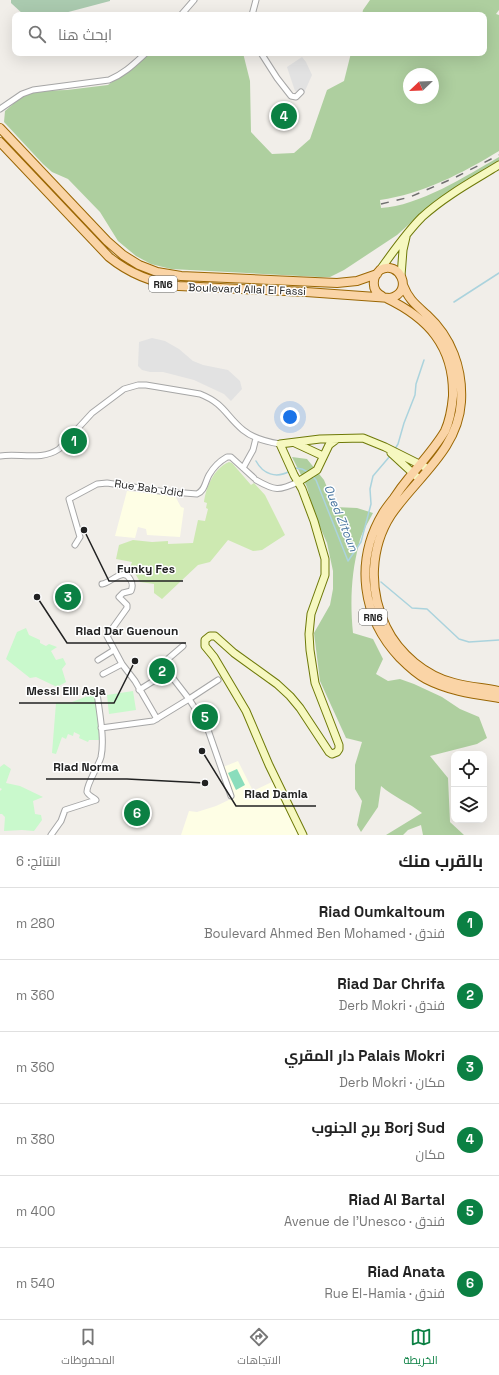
<!DOCTYPE html>
<html lang="ar">
<meta charset="utf-8">
<style>
body{margin:0;font-family:"Space Grotesk",Cairo,sans-serif;background:#f2f2f2;color:#222;direction:rtl}
.controls{position:absolute;right:12px;bottom:12px;display:grid;overflow:hidden;border-radius:8px;box-shadow:0 4px 16px #0002}
.controls button{width:36px;height:36px;display:grid;place-items:center;padding:0;border:0;border-bottom:1px solid #e0e0e0;background:#fff;color:#222;font:20px sans-serif}
.compass{position:absolute;left:403px;top:68px;width:36px;height:36px;border-radius:50%;background:#fff;box-shadow:0 4px 16px #0002;rotate:247deg}
.you{position:absolute;left:290px;top:417px;width:14px;height:14px;margin:-10px;border:3px solid #fff;border-radius:50%;background:#1a73e8;box-shadow:0 0 0 6px #1a73e833}
.badge{display:grid;place-items:center;width:26px;height:26px;border-radius:50%;background:#0b8043;color:#fff;font-size:13px;font-weight:700}
.pin{position:absolute;translate:-50% -50%;border:2px solid #fff;box-shadow:0 1px 4px #0006}
.list{margin:0;padding:0;list-style:none}
h2{display:flex;justify-content:space-between;align-items:center;height:52px;margin:0;padding:0 16px;font-size:17px}
h2 small{font-size:13px;font-weight:400;color:#767676}
.list li{display:grid;grid-template-columns:26px 1fr auto;gap:12px;align-items:center;box-sizing:border-box;height:72px;padding:0 16px;border-top:1px solid #e0e0e0}
.list b{display:block;font-size:15px;white-space:nowrap}
.list p{margin:0;font-size:13px;white-space:nowrap;color:#767676}
.list em{font-size:13px;font-style:normal;color:#767676}
.icon{flex:none;width:22px;height:22px;fill:none;stroke:currentColor;stroke-width:2;stroke-linecap:round;stroke-linejoin:round}
.map{position:relative;flex:none;width:499px;height:835px;overflow:hidden;direction:ltr}
.search{position:absolute;background:#fff;box-shadow:0 4px 16px #0002;left:12px;right:12px;top:12px;height:44px;display:flex;align-items:center;gap:10px;box-sizing:border-box;padding:0 14px;border-radius:8px;color:#767676;font-size:15px}
.sheet{height:484px;background:#fff}
nav{display:flex;justify-content:space-around;align-items:center;box-sizing:border-box;height:56px;border-top:1px solid #e0e0e0;background:#fff;font-size:11px;color:#767676}
nav a{display:grid;justify-items:center;gap:2px}
nav .on{color:#0b8043}
.map>svg:first-child{display:block}
.education{fill:#fefee5}
.grass{fill:#cde9b1}
.forest{fill:#aecf9f;fill-rule:evenodd}
.cemetery{fill:#aacaaf}
.park{fill:#c9f9cc}
.pitch{fill:#8addbc}
.parking{fill:#e2e2e2}
.lines{fill:none;stroke-linecap:round;stroke-linejoin:round}
.stream{stroke:#abd3dd;stroke-width:1.5}
.street-casing{stroke:#a6a6a6;stroke-width:7}
.secondary-casing{stroke:#6e7908;stroke-width:9}
.primary-casing{stroke:#9b6704;stroke-width:10}
.street{stroke:#fff;stroke-width:5}
.secondary{stroke:#f6f8c0;stroke-width:7}
.primary{stroke:#fad4a6;stroke-width:8}
.rail{stroke:#707070;stroke-width:1.5;stroke-dasharray:8 8;stroke-linecap:butt}
.labels{text-anchor:middle;stroke-width:3;stroke-linejoin:round;paint-order:stroke}
.shield{fill:#fff;stroke:#646464;stroke-width:1}
.shield-label{font-size:10px;font-weight:bold;fill:#222}
.street-label{font-size:11px;fill:#222;stroke:#fff}
.water-label{font-size:12px;font-style:italic;fill:#4976a0;stroke:#fff}
.leader{fill:none;stroke:#222;stroke-width:1.5}
.callout-dot{fill:#222;stroke:#fff;stroke-width:1.5}
.callout-label{font-size:12px;text-anchor:middle;font-weight:bold;fill:#222;stroke:#fff;stroke-width:3;stroke-linejoin:round;paint-order:stroke}
</style>
<div class="map">
<svg width="499" height="835" viewBox="0 0 499 835">
<rect width="100%" height="100%" fill="#f1eee9"/>
<path class="education" d="M127,491L175,496L181,507L184,508L180,537L147,535L146,529L138,527L135,538L115,536Z
M238,761L253,791L272,782L299,833L298,835H181L189,811L197,812L216,806L233,798L223,767Z"/>
<path class="grass" d="M229,462L232,463L251,485L254,483L265,495L285,535L262,550L253,551L228,540L210,562L198,565L162,599L154,593V584L140,582L136,575L129,570L132,562L116,559L119,545L133,540L152,542L168,541V544L193,543L198,520L205,521L208,509L206,508L207,503L204,502C206,487 214,468 229,462Z"/>
<path class="forest" d="M370,0H499V10L496,14L499,15V151C463,173 422,194 380,200L381,208C419,206 466,176 499,157V162L436,200L397,235L344,270L330,277H319L171,269L151,264L136,256L118,241L100,212L68,179L52,172L43,164L4,122L5,111L26,93L36,91L67,90L108,85L149,53H243L250,81L251,132L272,154L294,153L310,139L327,90L344,81L351,53H484V15H362L363,10ZM409,74H433V98H409Z
M292,457L307,459L324,480L335,507L357,508L373,513C368,523 361,533 359,544C351,573 350,604 353,633L373,639L383,659L376,674L388,681L400,679L414,684L442,697L460,709L479,717L487,738L477,744L430,756L448,778L450,822L464,835H423L421,825L408,830L403,835H386L422,813C409,803 394,797 381,786L378,807L361,832L357,825L362,801L355,789V765L362,742L346,738L320,681L314,633L330,605L333,589V571L327,543L314,513L307,487Z"/>
<path class="cemetery" d="M11,0H110V1L57,15H24L11,3Z"/>
<path class="park" d="M26,628L29,635L40,640V643L46,646L49,644L57,647L51,651L56,660L63,658L66,664L62,669L66,682L57,687L36,677L30,678L6,659L17,632Z
M133,691L136,710L109,714L107,695Z
M96,693L100,740H89L88,742L79,738L80,735L74,732L73,736L68,734L66,739L62,737L56,754L52,753L56,703L72,702Z
M4,764L11,769L6,783L20,786L43,797L33,801L35,814L41,815L42,820L34,831L22,830L4,831L5,817L2,814H0V791L2,789L0,788V767Z"/>
<path class="pitch" d="M237,769L245,785L236,790L228,773Z"/>
<path class="parking" d="M302,57L306,62L312,75L304,93L295,91L287,67Z
M152,338L165,341L179,349L193,361L203,365L228,370L240,381L242,389L231,401L224,394L194,380L163,372H150L142,370L138,366L139,342Z"/>
<g class="lines">
<path class="stream" d="M454,302L499,273
M395,449L398,444L404,423L415,395L416,384L424,360
M256,461C263,474 276,479 290,471
M295,468L302,469L308,472
M312,476L316,480L348,561
M348,561L361,542L371,504L370,489L373,476L390,456
M381,582L412,608L427,609L459,639L469,642L499,640"/>
<g class="street-casing">
<path id="street" d="M181,15L194,0
M252,15L256,0
M261,53L277,78L291,96L296,97L301,92
M0,109L22,94L33,90L109,80C124,74 134,64 146,53
M0,456C19,453 42,461 59,449L92,413L124,389L138,385H146L200,394C225,404 225,415 243,430C254,439 267,442 280,444
M243,468L253,450L256,438
M256,480C275,491 279,491 298,482
M75,545L80,537L69,499L97,484L107,483L160,491L197,494C205,491 205,482 209,475C213,468 220,461 227,457H231L254,478
M102,584C111,583 123,567 130,579C133,583 133,586 131,591L123,593L119,597L127,605V608L107,636L122,664L135,681L157,719
M183,646L162,664L189,699L207,727L231,796
M98,660L114,650
M103,674L122,664
M139,690L168,672
M101,728L153,721L189,699L218,680
M51,835L61,821L65,810L96,800C94,798 88,795 87,792C86,785 99,765 101,757C105,738 99,712 97,692"/>
</g>
<g class="secondary-casing">
<path id="secondary" d="M380,270C393,252 406,233 422,217C445,196 473,181 499,165
M401,276L403,250L406,237
M295,443L323,456
M391,453L417,477
M298,482L317,470L329,445L337,439
M303,835L269,765L246,711L214,657L205,646V640L210,636H215L234,653L277,684L290,696L300,708L329,752L332,754L337,752L339,749V745L315,683L310,650L309,634L311,614L325,575V559L314,521L302,489L294,475L280,444L320,439L363,438L385,447L425,467"/>
</g>
<g class="primary-casing">
<path id="primary" d="M0,128L107,241L123,255L139,265L157,272L181,276L337,283L357,281L377,274
M0,142L109,257C130,274 152,283 179,286L306,292L390,298C415,292 399,259 380,270C377,273 374,277 374,281C373,288 376,293 382,296
M403,285C409,300 415,304 427,315C451,337 463,368 461,402C458,450 416,478 391,515C380,532 375,550 374,569C373,590 377,608 386,627C399,654 426,676 454,683C469,687 484,688 499,691
M386,298C428,318 454,346 453,396C452,407 450,420 445,431C435,448 421,463 408,479C403,485 398,492 394,498C390,503 386,508 383,513C354,561 362,618 400,658C408,666 416,674 426,679C449,691 473,694 499,698"/>
</g>
<use href="#street" class="street"/>
<use href="#secondary" class="secondary"/>
<use href="#primary" class="primary"/>
<path class="rail" d="M381,204L410,197L454,178L499,155"/>
</g>
<g class="labels">
<g class="shield">
<rect x="149" y="276" width="28" height="16" rx="3"/>
<rect x="359" y="609" width="28" height="16" rx="3"/>
</g>
<g class="shield-label">
<text x="163" y="288">RN6</text>
<text x="373" y="621">RN6</text>
</g>
<g class="street-label">
<text transform="translate(247 289) rotate(2)" y="4">Boulevard Allal El Fassi</text>
<text transform="translate(149 488) rotate(8)" y="4">Rue Bab Jdid</text>
</g>
<g class="water-label">
<text transform="translate(341 518) rotate(68)" y="4">Oued Zitoun</text>
</g>
</g>
<path class="leader" d="M84 530L109 581H183M37 597L67 643H186M135 661L114 703H19M205 783L127 779H46M202 751L236 806H316"/>
<g class="callout-dot">
<circle cx="84" cy="530" r="4"/>
<circle cx="37" cy="597" r="4"/>
<circle cx="135" cy="661" r="4"/>
<circle cx="205" cy="783" r="4"/>
<circle cx="202" cy="751" r="4"/>
</g>
<g class="callout-label">
<text x="146" y="573">Funky Fes</text>
<text x="127" y="635">Riad Dar Guenoun</text>
<text x="66" y="695">Messi Elli Asja</text>
<text x="86" y="771">Riad Norma</text>
<text x="276" y="798">Riad Damia</text>
</g>
</svg>
<div class="controls">
<button><svg class="icon" aria-label="locate" viewBox="0 0 24 24"><circle cx="12" cy="12" r="6"/><path d="M12 2v4M12 18v4M2 12h4M18 12h4"/></svg></button>
<button><svg class="icon" aria-label="layers" viewBox="0 0 24 24"><path d="M12 4l9 5-9 5-9-5zM3 14l9 5 9-5"/></svg></button>
</div>
<svg class="compass" viewBox="-18 -18 36 36"><path d="M0-13l5 13h-10z" fill="#e53935"/><path d="M0 13l5-13h-10z" fill="#767676"/></svg>
<div class="you"></div>
<div class="pin badge" style="left:74px;top:441px">1</div>
<div class="pin badge" style="left:162px;top:671px">2</div>
<div class="pin badge" style="left:68px;top:597px">3</div>
<div class="pin badge" style="left:284px;top:116px">4</div>
<div class="pin badge" style="left:205px;top:717px">5</div>
<div class="pin badge" style="left:137px;top:813px">6</div>
<div class="search"><svg class="icon" aria-label="search" viewBox="0 0 24 24"><circle cx="10" cy="10" r="6"/><path d="M15 15l6 6"/></svg>ابحث هنا</div>
</div>
<section class="sheet">
<h2>بالقرب منك<small>النتائج: 6</small></h2>
<ul class="list">
<li><span class="badge">1</span><div><b>Riad Oumkaltoum</b><p>فندق · Boulevard Ahmed Ben Mohamed</p></div><em>280 m</em></li>
<li><span class="badge">2</span><div><b>Riad Dar Chrifa</b><p>فندق · Derb Mokri</p></div><em>360 m</em></li>
<li><span class="badge">3</span><div><b>Palais Mokri دار المقري</b><p>مكان · Derb Mokri</p></div><em>360 m</em></li>
<li><span class="badge">4</span><div><b>Borj Sud برج الجنوب</b><p>مكان</p></div><em>380 m</em></li>
<li><span class="badge">5</span><div><b>Riad Al Bartal</b><p>فندق · Avenue de l'Unesco</p></div><em>400 m</em></li>
<li><span class="badge">6</span><div><b>Riad Anata</b><p>فندق · Rue El-Hamia</p></div><em>540 m</em></li>
</ul>
</section>
<nav>
<a class="on"><svg class="icon" aria-label="map" viewBox="0 0 24 24"><path d="M3 6l6-2 6 2 6-2v14l-6 2-6-2-6 2zM9 4v14M15 6v14"/></svg>الخريطة</a>
<a><svg class="icon" aria-label="directions" viewBox="0 0 24 24"><path d="M12 3l9 9-9 9-9-9zM9 14v-3h6M13 9l2 2-2 2"/></svg>الاتجاهات</a>
<a><svg class="icon" aria-label="saved" viewBox="0 0 24 24"><path d="M7 4h10v16l-5-4-5 4z"/></svg>المحفوظات</a>
</nav>
